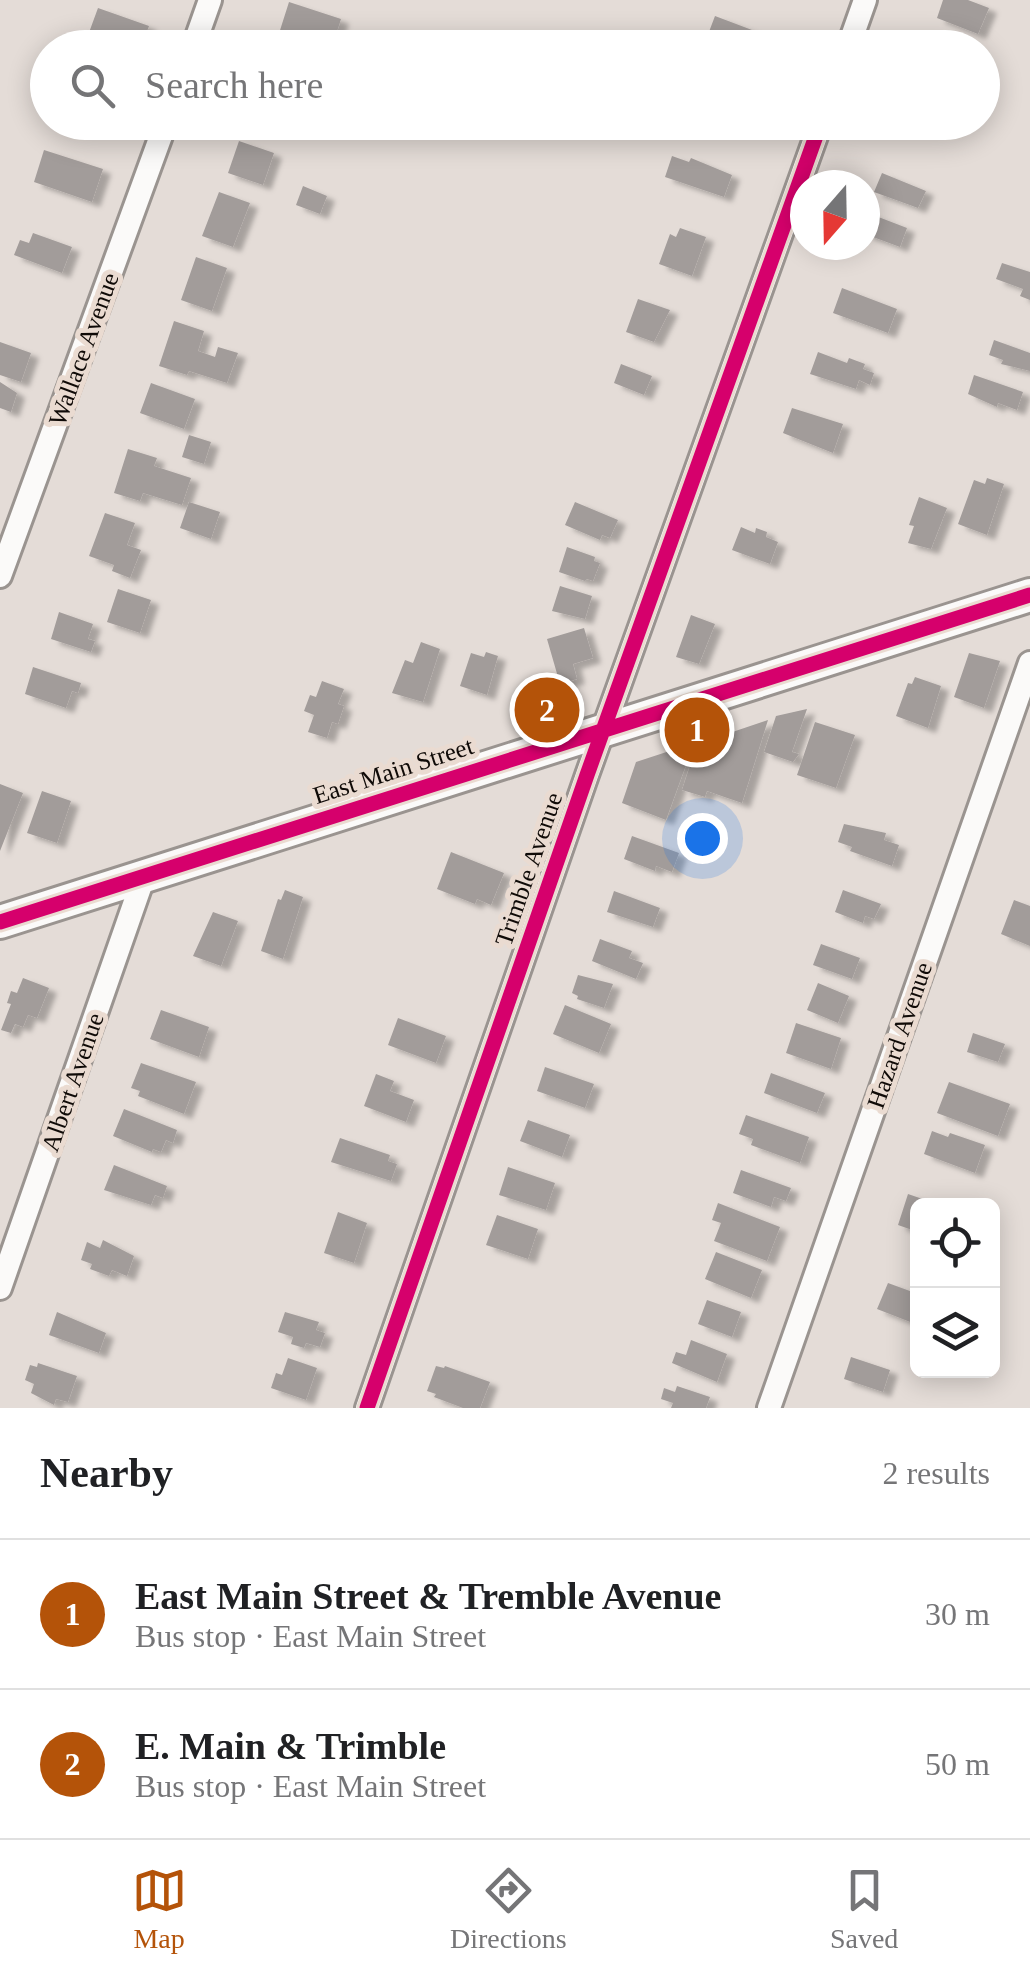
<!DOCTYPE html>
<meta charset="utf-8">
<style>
body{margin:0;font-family:"Times New Roman",serif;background:#f6f6f6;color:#202124}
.controls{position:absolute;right:30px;bottom:30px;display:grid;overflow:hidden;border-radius:15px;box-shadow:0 5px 25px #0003}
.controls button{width:90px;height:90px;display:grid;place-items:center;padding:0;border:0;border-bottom:2px solid #e0e0e0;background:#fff;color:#202124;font:50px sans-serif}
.compass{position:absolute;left:790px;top:170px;width:90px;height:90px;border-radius:50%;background:#fff;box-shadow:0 5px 25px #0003;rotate:200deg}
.you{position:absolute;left:702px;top:838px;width:35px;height:35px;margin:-25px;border:8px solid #fff;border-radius:50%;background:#1a73e8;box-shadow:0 0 0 15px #1a73e833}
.badge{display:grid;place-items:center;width:65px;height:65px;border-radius:50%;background:#b45309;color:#fff;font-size:32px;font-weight:700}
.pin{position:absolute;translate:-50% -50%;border:5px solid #fff;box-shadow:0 2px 10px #0006}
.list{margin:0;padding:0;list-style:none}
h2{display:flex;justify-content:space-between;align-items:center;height:130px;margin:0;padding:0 40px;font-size:42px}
h2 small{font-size:32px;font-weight:400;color:#757577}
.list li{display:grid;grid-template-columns:65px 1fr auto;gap:30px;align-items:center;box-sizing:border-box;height:150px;padding:0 40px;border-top:2px solid #e0e0e0}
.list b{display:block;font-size:38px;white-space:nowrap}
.list p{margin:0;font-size:32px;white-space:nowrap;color:#757577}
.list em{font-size:32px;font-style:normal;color:#757577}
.icon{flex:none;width:55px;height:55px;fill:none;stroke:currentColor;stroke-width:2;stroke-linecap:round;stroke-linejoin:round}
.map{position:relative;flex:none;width:1030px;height:1408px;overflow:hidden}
.search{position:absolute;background:#fff;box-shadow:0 5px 25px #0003;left:30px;right:30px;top:30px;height:110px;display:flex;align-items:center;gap:25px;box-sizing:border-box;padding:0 35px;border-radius:55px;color:#757577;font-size:38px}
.sheet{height:430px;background:#fff}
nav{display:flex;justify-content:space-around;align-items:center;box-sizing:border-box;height:140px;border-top:2px solid #e0e0e0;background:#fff;font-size:28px;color:#757577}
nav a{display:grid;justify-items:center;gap:5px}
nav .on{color:#b45309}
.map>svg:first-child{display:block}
.building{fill:#a29c9a;filter:url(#shadow)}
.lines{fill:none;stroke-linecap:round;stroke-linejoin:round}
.street-casing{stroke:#9a9490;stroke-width:28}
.secondary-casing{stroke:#9a9490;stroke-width:38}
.street{stroke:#fbfaf9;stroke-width:22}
.secondary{stroke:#fbfaf9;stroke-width:32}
.cycleway-casing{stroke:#eadbd1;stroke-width:21}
.cycleway{stroke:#d6006c;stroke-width:15}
.labels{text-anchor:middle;stroke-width:10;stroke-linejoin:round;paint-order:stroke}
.street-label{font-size:25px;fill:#0f0a07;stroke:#eadbd1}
</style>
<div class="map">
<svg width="1030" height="1408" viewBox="0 0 1030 1408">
<defs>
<filter id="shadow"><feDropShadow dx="8" dy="5" stdDeviation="2.5" flood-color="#0004"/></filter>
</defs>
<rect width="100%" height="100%" fill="#e4dcd7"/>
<path class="building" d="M943,0H968L989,8L978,34L937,18Z
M289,2L341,19L333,44L316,38L313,48L275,46Z
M98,8L149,26L141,48H111L87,38Z
M715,16L752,30L750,36L766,42L763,48H725L727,45L707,37Z
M239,141L274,153L263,185L228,173Z
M44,150L103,169L92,202L34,182Z
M672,156L689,162L691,158L732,175L724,197L665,177Z
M882,173L926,191L918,208L874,192Z
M303,186L327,196L320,214L296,205Z
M219,192L250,203L233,247L202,236Z
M868,213L907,228L900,247L865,234Z
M680,228L706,237L692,276L659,264L670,234L676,237Z
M33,233L72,247L62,273L14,255L20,240L29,243Z
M196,257L227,268L212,311L181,300Z
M1002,263L1030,272V300L1020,296L1023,289L996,279Z
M842,288L897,309L888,333L833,313Z
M638,299L670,310L654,342L626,332Z
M174,321L204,331L198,351L215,357L218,347L238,353L227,383L189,371L187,375L159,366Z
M994,340L1030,353V371L1001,364L1003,360L989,355Z
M0,342L31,353L21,382L0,375Z
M818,352L847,363L849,358L865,364L863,369L874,373L870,385L859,380L856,389L810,374Z
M621,364L652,376L644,395L614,383Z
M974,375L1023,392L1017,410L998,403L997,407L968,394Z
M0,382L17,393L11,412L0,408Z
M151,383L195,399L184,429L140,413Z
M792,408L843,424L833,453L783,433Z
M189,435L211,442L204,464L182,457Z
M128,449L157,458L154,466L191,478L182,505L143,493L140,501L114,493Z
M987,478L1004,484L987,535L958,524L974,480L985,484Z
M919,497L947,508L931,549L908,543L914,526L909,525Z
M189,502L220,512L211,539L180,528Z
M575,502L618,520L610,538L602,535L600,540L565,525Z
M105,513L135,523L127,545L141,550L130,578L112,571L114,565L89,556Z
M741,527L755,533L756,528L767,532L766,537L778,542L770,564L732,550Z
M567,547L595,557L594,561L600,563L593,581L587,579L585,581L559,572Z
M560,586L592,596L585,619L552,611Z
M118,589L151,600L140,633L107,622Z
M59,612L93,624L88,639L95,641L91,652L51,639Z
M691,615L715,624L699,664L676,657Z
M584,628L593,658L573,664L577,679L560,684L547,639Z
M421,642L440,649L423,702L392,693L405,660L413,663Z
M486,652L498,656L487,695L460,686L471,653L484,657Z
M969,653L1000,661L984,708L954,697Z
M33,667L81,683L78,693L72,691L66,708L25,694Z
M915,677L941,686L928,728L896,716L908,683L912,684Z
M322,681L344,689L338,704L344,706L338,724L332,722L327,738L308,732L314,715L304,711L310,695L316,697Z
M807,709L792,752L799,754L793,762L764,752L776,716Z
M768,720L742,803L707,791L705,797L682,790L697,744Z
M815,722L855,735L836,788L797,775Z
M694,743L666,820L622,803L636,762Z
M0,784L23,793L0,851Z
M42,791L71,801L57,843L27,833Z
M844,824L886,833L884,840L899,845L892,866L850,851L852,847L838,842Z
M632,836L679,853L672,872L656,866L655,871L624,859Z
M451,852L504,873L491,905L477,899L475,904L437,889Z
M285,890L303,897L283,959L261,951L278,899L281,900Z
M843,890L881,904L874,919L865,916L863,923L835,912Z
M614,891L660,908L653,927L607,912Z
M1014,900L1030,906V946L1001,934Z
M213,912L238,921L221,966L193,956Z
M600,939L632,951L629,958L643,963L636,979L592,961Z
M821,944L860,958L852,979L813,965Z
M578,975L613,984L604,1008L577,999L578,996L572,993Z
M23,978L49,988L37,1018L28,1015L23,1027L15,1024L11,1033L1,1030L11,1004L7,1003L11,991L17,993Z
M818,983L849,996L838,1023L807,1010Z
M565,1005L611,1024L599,1053L553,1034Z
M161,1010L209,1027L199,1057L150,1039Z
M398,1018L446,1036L436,1063L388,1045Z
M796,1023L841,1038L831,1069L786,1053Z
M973,1033L1005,1044L998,1062L967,1052Z
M141,1063L196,1082L184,1114L138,1096L140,1091L131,1088Z
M545,1067L594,1084L585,1108L537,1091Z
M771,1073L825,1093L817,1113L764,1093Z
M376,1074L394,1081L390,1091L414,1100L406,1122L364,1106Z
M949,1082L1010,1104L998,1136L937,1113Z
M124,1109L177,1130L173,1143L166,1140L161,1152L153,1149L152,1152L113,1136Z
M746,1115L809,1137L800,1163L751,1145L753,1139L739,1134Z
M528,1120L570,1135L562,1157L520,1141Z
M932,1131L948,1137L950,1133L985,1145L975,1173L924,1154Z
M340,1138L390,1155L388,1161L397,1164L391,1181L331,1162Z
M114,1165L167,1186L163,1198L155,1195L151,1205L104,1190Z
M508,1167L555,1183L546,1210L499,1195Z
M741,1170L791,1188L786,1201L774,1197L771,1207L733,1193Z
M908,1194L940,1205L918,1206V1232L898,1225Z
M718,1203L780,1227L767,1261L714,1241L721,1223L712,1220Z
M338,1212L367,1223L354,1263L324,1253Z
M497,1215L538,1229L528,1259L486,1245Z
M103,1240L134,1256L127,1276L112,1270L109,1276L90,1269L92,1264L81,1260L87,1242L100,1248Z
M716,1252L762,1270L751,1298L705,1279Z
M888,1283L918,1294V1325L877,1309Z
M707,1300L741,1312L732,1337L698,1324Z
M57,1312L106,1333L99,1353L49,1335Z
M285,1312L319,1322L316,1330L325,1333L320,1347L306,1343L304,1348L291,1344L293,1337L278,1332Z
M691,1340L727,1354L717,1382L672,1363L676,1352L686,1355Z
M851,1357L890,1370L883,1392L844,1379Z
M288,1358L317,1368L306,1400L271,1388L276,1373L282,1375Z
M38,1363L77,1376L68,1402L56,1399L54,1405L31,1393L34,1384L25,1380L30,1365L37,1367Z
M436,1366L444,1368L445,1366L490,1382L480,1408H463L434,1397L436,1394L427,1391Z
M677,1386L710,1397L706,1408H671L673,1403L661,1399L664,1388L675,1392Z"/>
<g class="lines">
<g class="street-casing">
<path id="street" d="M193,48L210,0
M848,48L865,0
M0,576L166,122
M0,1288L144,876
M367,1408L587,775L821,122
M769,1408L1030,663"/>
</g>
<g class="secondary-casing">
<path id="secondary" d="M0,922L1030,595"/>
</g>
<use href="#street" class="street"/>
<use href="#secondary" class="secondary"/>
<g class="cycleway-casing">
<path id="cycleway" d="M0,922L1030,595
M367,1408L587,775L821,122"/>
</g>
<use href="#cycleway" class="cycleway"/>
</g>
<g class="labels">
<g class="street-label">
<text transform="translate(83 349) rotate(-70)" y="9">Wallace Avenue</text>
<text transform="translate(393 770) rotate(-18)" y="9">East Main Street</text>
<text transform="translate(528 869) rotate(-71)" y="9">Trimble Avenue</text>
<text transform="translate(899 1035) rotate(-71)" y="9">Hazard Avenue</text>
<text transform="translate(72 1082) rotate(-71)" y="9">Albert Avenue</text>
</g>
</g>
</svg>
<div class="controls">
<button><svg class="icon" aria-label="locate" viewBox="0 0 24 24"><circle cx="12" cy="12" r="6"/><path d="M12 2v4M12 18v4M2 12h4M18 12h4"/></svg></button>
<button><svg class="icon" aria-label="layers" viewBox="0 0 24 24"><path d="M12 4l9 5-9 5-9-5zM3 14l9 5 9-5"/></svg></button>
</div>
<svg class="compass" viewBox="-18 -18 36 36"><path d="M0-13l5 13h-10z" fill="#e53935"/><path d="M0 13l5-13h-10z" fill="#757577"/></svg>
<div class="you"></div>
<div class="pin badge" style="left:697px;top:730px">1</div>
<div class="pin badge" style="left:547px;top:710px">2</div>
<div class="search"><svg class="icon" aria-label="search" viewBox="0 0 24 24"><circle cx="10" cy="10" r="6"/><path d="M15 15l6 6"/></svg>Search here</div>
</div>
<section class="sheet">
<h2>Nearby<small>2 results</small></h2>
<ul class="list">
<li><span class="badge">1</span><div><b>East Main Street &amp; Tremble Avenue</b><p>Bus stop · East Main Street</p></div><em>30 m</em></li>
<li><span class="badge">2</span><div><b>E. Main &amp; Trimble</b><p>Bus stop · East Main Street</p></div><em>50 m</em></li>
</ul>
</section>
<nav>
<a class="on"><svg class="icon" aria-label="map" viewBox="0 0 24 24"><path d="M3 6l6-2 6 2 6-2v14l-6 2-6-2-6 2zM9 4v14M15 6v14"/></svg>Map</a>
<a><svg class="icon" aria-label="directions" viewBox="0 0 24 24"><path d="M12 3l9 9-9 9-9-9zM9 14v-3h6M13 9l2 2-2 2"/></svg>Directions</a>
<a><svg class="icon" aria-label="saved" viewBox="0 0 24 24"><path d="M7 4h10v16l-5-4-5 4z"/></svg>Saved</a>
</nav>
